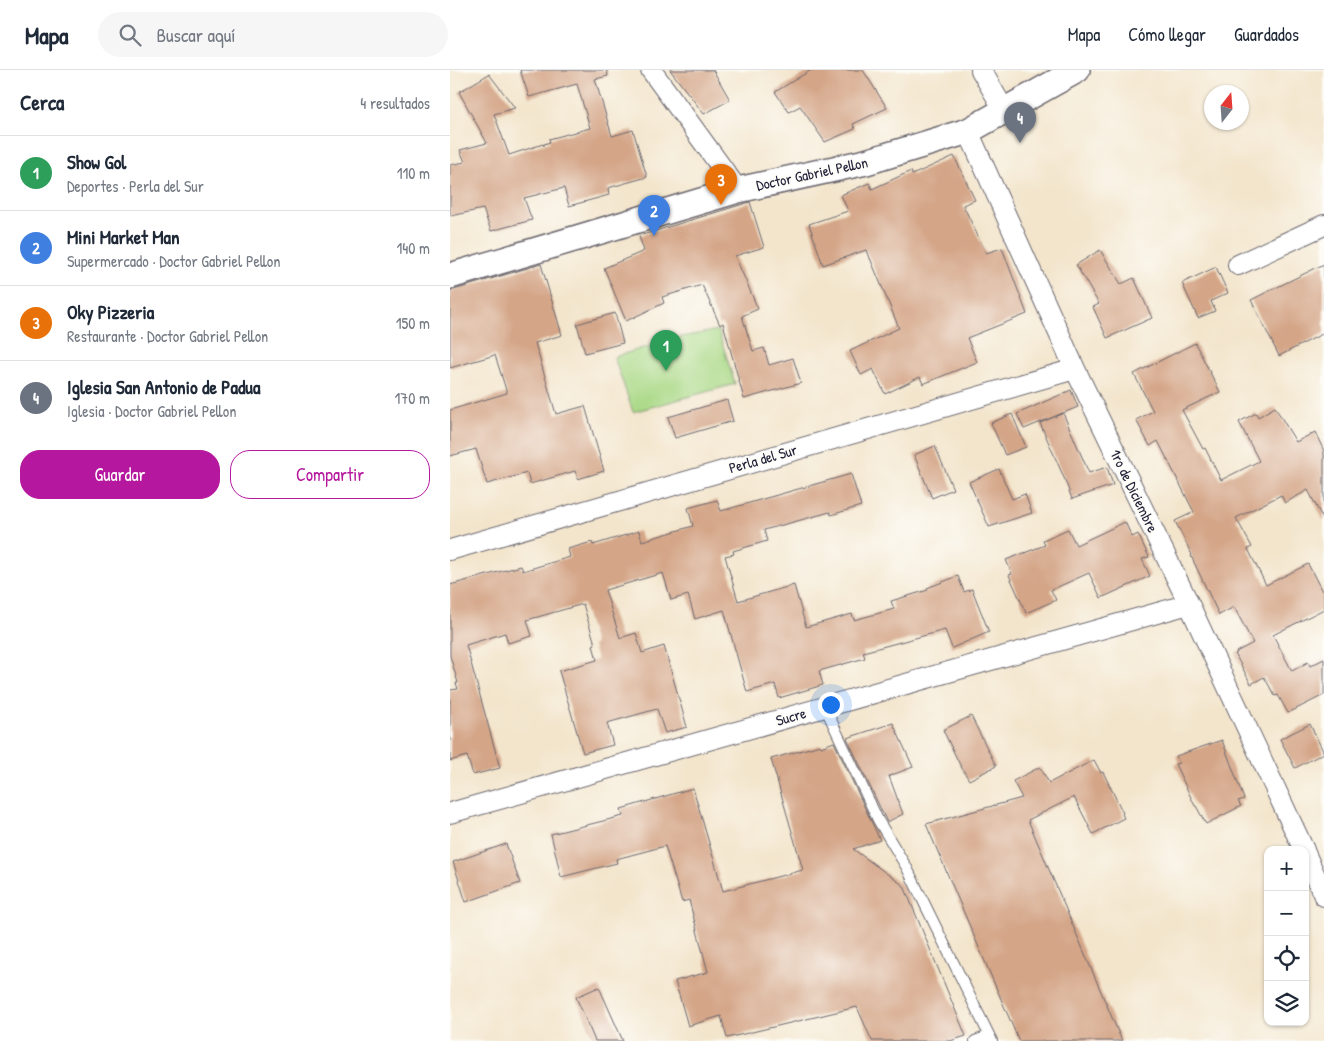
<!DOCTYPE html>
<html lang="es">
<meta charset="utf-8">
<style>
body{margin:0;font-family:"Patrick Hand",sans-serif;background:#f6f6f7;color:#1f2937}
.controls{position:absolute;right:15px;bottom:15px;display:grid;overflow:hidden;border-radius:10px;box-shadow:0 1px 4px #0004}
.controls button{width:45px;height:45px;display:grid;place-items:center;padding:0;border:0;border-bottom:1px solid #e0e1e3;background:#fff;color:#1f2937;font:25px sans-serif}
.compass{position:absolute;left:754px;top:15px;width:45px;height:45px;border-radius:50%;background:#fff;box-shadow:0 1px 4px #0004;rotate:17deg}
.you{position:absolute;left:380px;top:634px;width:18px;height:18px;margin:-12px;border:4px solid #fff;border-radius:50%;background:#1a73e8;box-shadow:0 0 0 8px #1a73e833}
.badge{display:grid;place-items:center;width:32px;height:32px;border-radius:50%;background:#b5179e;color:#fff;font-size:16px;font-weight:700}
.pin{position:absolute;translate:-50% -41px;filter:drop-shadow(0 1px 2px #0008)}
.pin::after{content:'';position:absolute;top:26px;width:18px;height:15px;background:inherit;clip-path:polygon(0 0,100% 0,50% 100%)}
.list{margin:0;padding:0;list-style:none}
h2{display:flex;justify-content:space-between;align-items:center;height:65px;margin:0;padding:0 20px;font-size:21px}
h2 small{font-size:16px;font-weight:400;color:#747a83}
.list li{display:grid;grid-template-columns:32px 1fr auto;gap:15px;align-items:center;box-sizing:border-box;height:75px;padding:0 20px;border-top:1px solid #e0e1e3}
.list b{display:block;font-size:19px;white-space:nowrap}
.list p{margin:0;font-size:16px;white-space:nowrap;color:#747a83}
.list em{font-size:16px;font-style:normal;color:#747a83}
.actions{display:flex;gap:10px;padding:15px 20px}
.actions a{flex:1;padding:11px 0;border:1px solid #b5179e;border-radius:20px;text-align:center;font-size:18px;color:#b5179e}
.actions .main{background:#b5179e;color:#fff}
.icon{flex:none;width:28px;height:28px;fill:none;stroke:currentColor;stroke-width:2;stroke-linecap:round;stroke-linejoin:round}
.map{position:relative;flex:none;width:874px;height:971px;overflow:hidden}
header{display:flex;align-items:center;gap:30px;box-sizing:border-box;height:70px;padding:0 25px;background:#fff;border-bottom:1px solid #e0e1e3}
header strong{font-size:24px}
nav{display:flex;gap:28px;margin-inline-start:auto;font-size:18px}
.search{width:350px;height:45px;background:#f6f6f7;display:flex;align-items:center;gap:12px;box-sizing:border-box;padding:0 18px;border-radius:28px;color:#747a83;font-size:19px}
main{display:flex}
aside{flex:1;background:#fff}
.map>svg:first-child{display:block}
.grass{fill:#aad987;stroke:#667e61}
.building{fill:#d4a587}
.lines{fill:none;stroke-linecap:round;stroke-linejoin:round}
.service-casing{stroke:#6b666e;stroke-width:12}
.minor-casing{stroke:#6b666e;stroke-width:22}
.tertiary-casing{stroke:#6b666e;stroke-width:28}
.service{stroke:#fff;stroke-width:10}
.minor{stroke:#fff;stroke-width:20}
.tertiary{stroke:#fff;stroke-width:25}
.labels{text-anchor:middle;stroke-width:4;stroke-linejoin:round;paint-order:stroke}
.street-label{font-size:15px;fill:#22223b;stroke:#fdfcf7}
</style>
<header>
<strong>Mapa</strong>
<div class="search"><svg class="icon" aria-label="search" viewBox="0 0 24 24"><circle cx="10" cy="10" r="6"/><path d="M15 15l6 6"/></svg>Buscar aquí</div>
<nav><a>Mapa</a><a>Cómo llegar</a><a>Guardados</a></nav>
</header>
<main>
<aside>
<h2>Cerca<small>4 resultados</small></h2>
<ul class="list">
<li><span class="badge" style="background:#2e9e5b">1</span><div><b>Show Gol</b><p>Deportes · Perla del Sur</p></div><em>110 m</em></li>
<li><span class="badge" style="background:#3f7fe0">2</span><div><b>Mini Market Man</b><p>Supermercado · Doctor Gabriel Pellon</p></div><em>140 m</em></li>
<li><span class="badge" style="background:#e8710a">3</span><div><b>Oky Pizzeria</b><p>Restaurante · Doctor Gabriel Pellon</p></div><em>150 m</em></li>
<li><span class="badge" style="background:#6b7280">4</span><div><b>Iglesia San Antonio de Padua</b><p>Iglesia · Doctor Gabriel Pellon</p></div><em>170 m</em></li>
</ul>
<div class="actions"><a class="main">Guardar</a><a>Compartir</a></div>
</aside>
<div class="map">
<svg width="874" height="971" viewBox="0 0 874 971">
<rect width="100%" height="100%" fill="#fdfcf7"/>
<filter id="ink" filterUnits="userSpaceOnUse"><feTurbulence type="fractalNoise" baseFrequency=".02" numOctaves="2"/><feDisplacementMap in="SourceGraphic" scale="10" xChannelSelector="R" yChannelSelector="G"/><feConvolveMatrix kernelMatrix="1 2 1 2 8 2 1 2 1" color-interpolation-filters="sRGB"/></filter>
<filter id="wash" filterUnits="userSpaceOnUse"><feTurbulence type="fractalNoise" baseFrequency=".0096" numOctaves="4" result="noise"/><feDisplacementMap in="SourceGraphic" scale="20" xChannelSelector="R" yChannelSelector="G"/><feGaussianBlur stdDeviation="1.12" result="paint"/><feColorMatrix in="noise" values="0 0 0 0 0 0 0 0 0 0 0 0 0 0 0 0 0 1.4 0 .05"/><feComposite in="paint" operator="in"/></filter>
<g filter="url(#wash)">
<rect width="100%" height="100%" fill="#f3e5cc"/>
<path class="grass" d="M268,260L285,314L183,342L164,287L226,268Z"/>
<g id="blocks">
<path class="building" d="M70,0H157L158,6L145,9L162,66L183,60L197,107L158,118L159,125L119,136L114,118L74,128L82,150L41,161L33,139L0,146V95L15,92L10,80L37,73L9,22L39,4L65,38L44,44L59,85L93,74L94,76V74L100,72L99,69L140,58L127,14L79,27Z
M220,0H263L280,30L254,44Z
M361,0H413L437,38L403,54L405,59L375,72L350,36L339,42L325,22Z
M504,86L525,130L513,135L536,183L552,178L577,244L517,268L527,292L473,314L470,307L435,324L423,299L411,305L400,281L449,258L420,188H419L416,180L373,195L359,154L398,141L391,125L419,113L422,119L461,101L462,105Z
M300,132L314,177L285,186L308,239L292,246L303,281L314,278L319,295L343,288L351,313L294,329L273,253L270,255L252,215L212,227L214,233L176,251L154,198L194,181L189,166Z
M650,180L671,214L684,208L702,248L657,268L643,237L649,234L626,195Z
M91,194L112,265L85,273L106,344L135,336L154,401L128,409L125,401L80,414L77,403L37,414L26,379L0,386V340L57,323L45,285L0,298V220H4Z
M874,194V263L829,286L801,230Z
M766,197L778,223L761,231L765,241L748,248L732,213Z
M165,243L173,273L135,283L127,254Z
M745,273L770,322L732,340L753,379L755,378L771,410L809,391L789,352L806,343L808,347L825,337L846,372L865,362L874,381V451L858,420L835,433L831,425L786,448L802,477L798,479L816,515L858,494L874,525V539L823,565L842,601L858,592L860,596L874,589V625L838,643L828,625L825,626L814,607L801,614L785,584L787,583L786,582L803,573L784,537L769,545L741,486L742,485L725,451L744,442L708,371L700,376L686,350L703,341L684,304Z
M621,320L628,337L574,359L567,344Z
M277,330L283,351L225,368L218,347Z
M613,343L639,403L657,397L663,415L622,429L615,410L590,353Z
M562,344L576,377L555,385L541,353Z
M485,376L503,419L482,428L464,385Z
M549,399L562,429L575,424L582,443L539,457L519,412Z
M401,404L411,436L381,445L380,442L314,460L317,471L283,481L284,484L275,486L288,531L344,515L356,557L402,544L404,550L444,539L441,531L478,520L477,518L508,506L514,522L522,519L539,562L502,578L495,560L413,582L415,588L369,601L373,615L329,628L325,614L297,622L274,540L245,549L238,525L221,530L213,503L155,520L170,568L186,563L192,583L214,576L237,657L215,663L207,639L157,653L163,675L133,683L109,601L147,590L143,575L145,574L133,534L77,550L82,566L58,573L55,563L16,575L50,698L23,705L17,686L0,691V620L8,619L6,613H8L0,586V515L71,496L73,501L120,487L118,479L142,472L143,475L189,461L192,471L243,456L238,438L267,430L271,441Z
M675,452L682,467L688,464L699,487L692,489L700,506L651,528L639,503L601,520L606,530L576,543L559,505L562,504L556,490L595,475L593,470L618,459L626,475Z
M521,646L546,696L519,710L510,695L493,660Z
M443,653L463,697L439,706L453,744L437,752L397,668Z
M860,654L874,683L845,698L830,669Z
M772,670L794,729L788,731L791,736L756,754L746,736H745L725,694L729,693L726,686Z
M384,672L430,770L403,779L454,816L516,966L500,971H422L407,937L277,968L271,946L238,956L225,911L258,902L239,830L232,832L215,776L166,789L167,793L111,807L101,764L173,746L171,739L243,718L273,821L353,800L321,689L370,675L371,677Z
M644,690L651,703L653,702L673,743L672,744L674,748L643,764L624,727L578,750L672,971H569L476,754L572,728L563,711L590,697L599,713Z
M56,774L70,813L16,832L3,792Z
M149,917L173,971H145L126,927Z"/>
</g>
</g>
<g filter="url(#ink)">
<use href="#blocks" fill-opacity="0" stroke="#6b666e" stroke-width="1"/>
<g class="lines">
<g class="service-casing">
<path id="service" d="M375,637L428,750L457,798L542,971
M525,971L539,966"/>
</g>
<g class="minor-casing">
<path id="minor" d="M201,0L288,120
M531,0L554,40
M518,61L625,299L739,534L854,780
M788,195L874,155
M0,480L625,299
M0,743L739,534
M855,783L874,826"/>
</g>
<g class="tertiary-casing">
<path id="tertiary" d="M0,206L288,120L416,92L518,61L627,0"/>
</g>
<use href="#service" class="service"/>
<use href="#minor" class="minor"/>
<use href="#tertiary" class="tertiary"/>
</g>
</g>
<g class="labels">
<g class="street-label">
<text transform="translate(362 104) rotate(-12)" y="5">Doctor Gabriel Pellon</text>
<text transform="translate(313 389) rotate(-16)" y="5">Perla del Sur</text>
<text transform="translate(684 421) rotate(64)" y="5">1ro de Diciembre</text>
<text transform="translate(341 647) rotate(-16)" y="5">Sucre</text>
</g>
</g>
</svg>
<div class="controls">
<button>+</button>
<button>−</button>
<button><svg class="icon" aria-label="locate" viewBox="0 0 24 24"><circle cx="12" cy="12" r="6"/><path d="M12 2v4M12 18v4M2 12h4M18 12h4"/></svg></button>
<button><svg class="icon" aria-label="layers" viewBox="0 0 24 24"><path d="M12 4l9 5-9 5-9-5zM3 14l9 5 9-5"/></svg></button>
</div>
<svg class="compass" viewBox="-18 -18 36 36"><path d="M0-13l5 13h-10z" fill="#e53935"/><path d="M0 13l5-13h-10z" fill="#747a83"/></svg>
<div class="you"></div>
<div class="pin badge" style="left:216px;top:301px;background:#2e9e5b">1</div>
<div class="pin badge" style="left:204px;top:166px;background:#3f7fe0">2</div>
<div class="pin badge" style="left:271px;top:135px;background:#e8710a">3</div>
<div class="pin badge" style="left:570px;top:73px;background:#6b7280">4</div>
</div>
</main>
